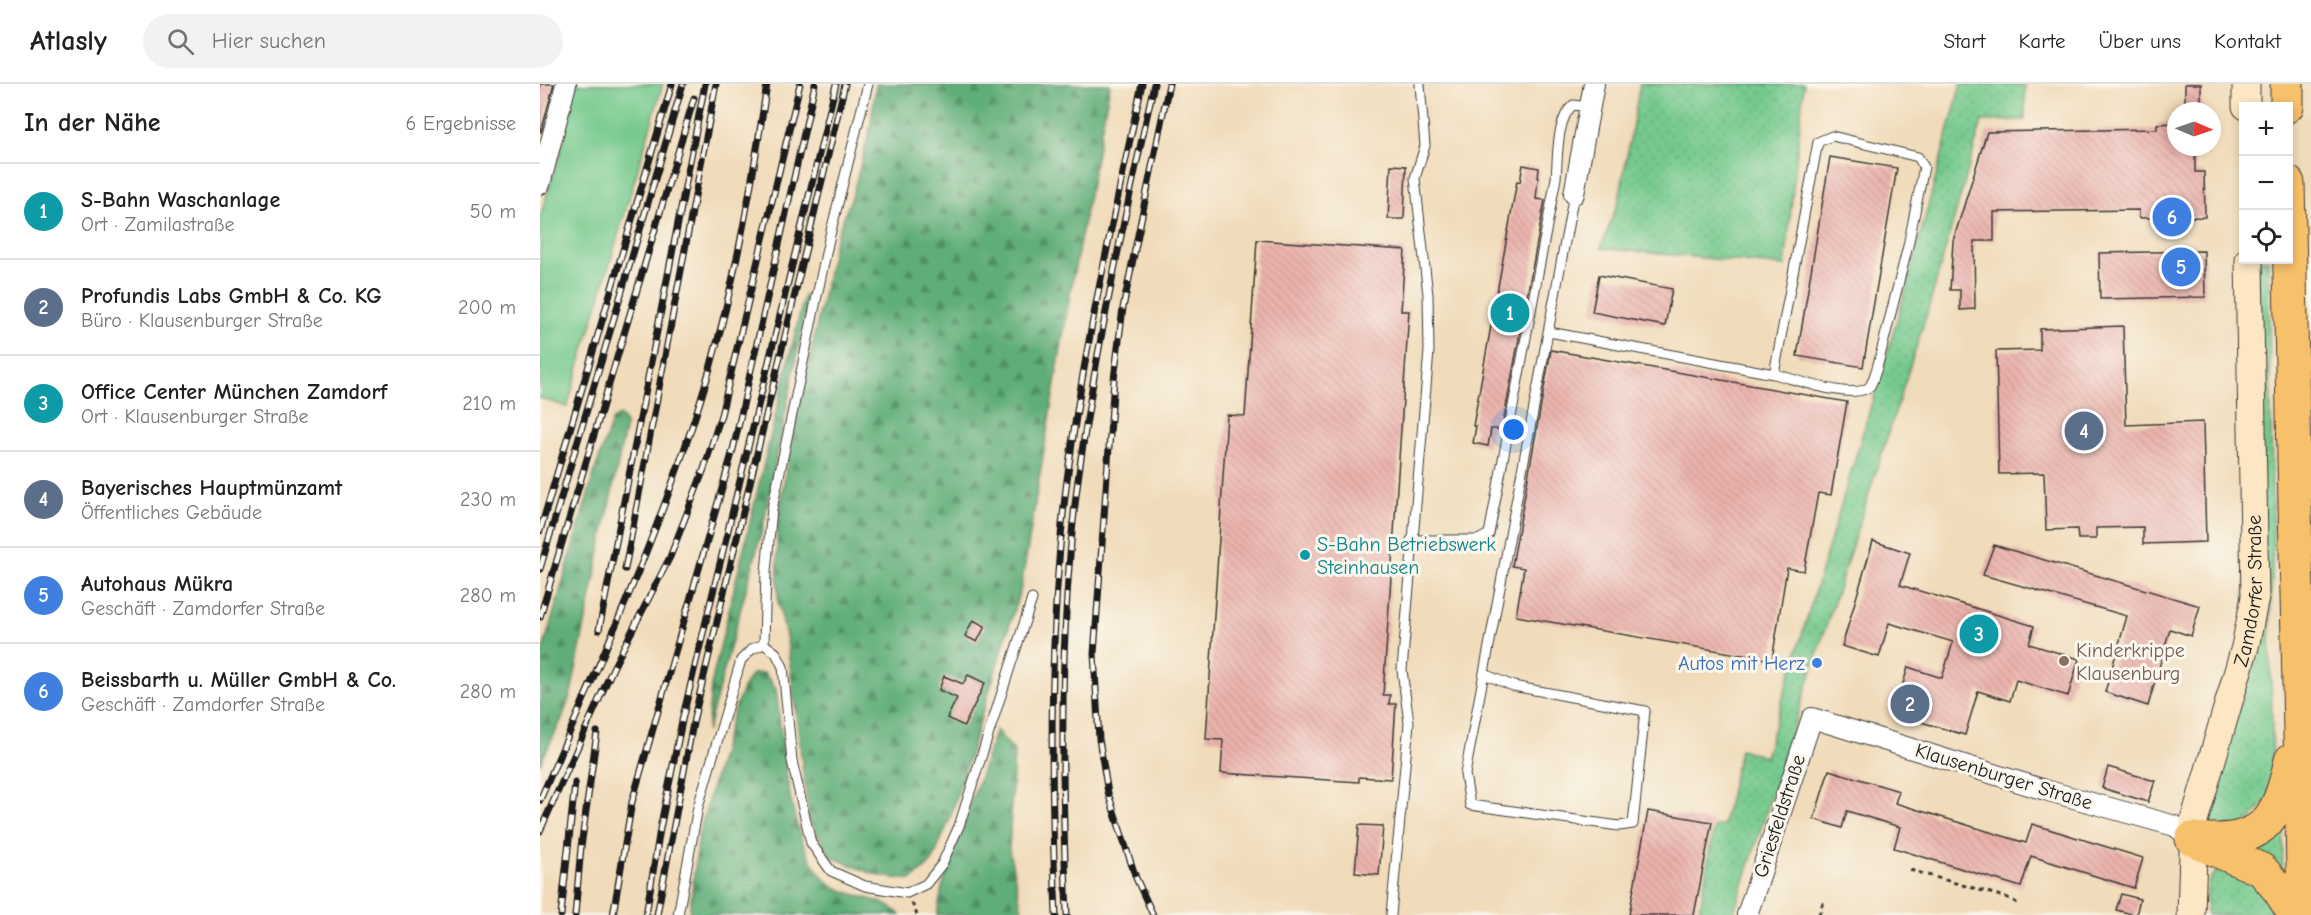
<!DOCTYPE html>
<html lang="de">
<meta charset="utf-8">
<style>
body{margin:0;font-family:"Comic Neue",sans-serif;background:#f2f2f2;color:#202124}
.controls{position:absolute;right:18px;top:18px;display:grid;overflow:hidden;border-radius:0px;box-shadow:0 3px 9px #0003}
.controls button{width:54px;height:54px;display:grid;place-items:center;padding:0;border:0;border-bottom:2px solid #e0e0e0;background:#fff;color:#202124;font:30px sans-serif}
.compass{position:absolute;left:1627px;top:18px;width:54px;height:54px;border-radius:50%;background:#fff;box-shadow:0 3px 9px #0003;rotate:92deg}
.you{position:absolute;left:974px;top:346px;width:21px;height:21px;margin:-15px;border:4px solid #fff;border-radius:50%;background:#1a73e8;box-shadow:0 0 0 9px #1a73e833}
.badge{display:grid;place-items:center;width:39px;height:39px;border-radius:50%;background:#1f6fb2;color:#fff;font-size:20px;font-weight:700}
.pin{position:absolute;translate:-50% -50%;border:3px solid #fff;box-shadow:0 2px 6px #0006}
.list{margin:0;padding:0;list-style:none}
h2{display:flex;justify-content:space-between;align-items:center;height:78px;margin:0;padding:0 24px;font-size:26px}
h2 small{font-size:20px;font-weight:400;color:#757577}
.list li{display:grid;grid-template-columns:39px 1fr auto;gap:18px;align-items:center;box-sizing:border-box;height:96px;padding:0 24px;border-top:2px solid #e0e0e0}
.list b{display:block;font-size:22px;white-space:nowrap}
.list p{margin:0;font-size:20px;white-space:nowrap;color:#757577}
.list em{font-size:20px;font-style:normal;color:#757577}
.icon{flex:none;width:33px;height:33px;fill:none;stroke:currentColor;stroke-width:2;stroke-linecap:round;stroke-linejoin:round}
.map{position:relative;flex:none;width:1771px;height:831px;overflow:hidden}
header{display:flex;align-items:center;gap:36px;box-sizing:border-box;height:84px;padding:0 30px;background:#fff;border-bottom:2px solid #e0e0e0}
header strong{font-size:28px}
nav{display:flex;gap:33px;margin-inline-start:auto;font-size:21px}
.search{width:420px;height:54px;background:#f2f2f2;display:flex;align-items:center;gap:15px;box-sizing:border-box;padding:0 21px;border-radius:33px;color:#757577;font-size:22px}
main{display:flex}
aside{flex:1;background:#fff}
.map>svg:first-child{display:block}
.grass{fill:url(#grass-dots);stroke:#487254;stroke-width:1.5}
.forest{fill:url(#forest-firs);stroke:#3e644a;stroke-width:1.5}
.green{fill:#74c98d;stroke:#487254;stroke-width:1.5}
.building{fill:url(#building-back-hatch)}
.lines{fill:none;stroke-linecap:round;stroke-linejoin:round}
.lane-casing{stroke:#3c3934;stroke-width:11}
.street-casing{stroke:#3c3934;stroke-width:22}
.secondary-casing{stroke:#3c3934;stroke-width:29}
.highway-casing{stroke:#3c3934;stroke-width:35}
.path{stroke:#3c3934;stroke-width:3;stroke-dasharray:4.5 4.5;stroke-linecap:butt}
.lane{stroke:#fff;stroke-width:9}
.street{stroke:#fff;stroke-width:20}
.secondary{stroke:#fce6c4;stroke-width:27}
.highway{stroke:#f7c06b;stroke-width:33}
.rail-casing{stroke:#1c1c1c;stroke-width:7}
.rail{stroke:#fbf7ec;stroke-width:4.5;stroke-dasharray:14;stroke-linecap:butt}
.culture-dot{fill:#0f9aa8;stroke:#fbf7ec;stroke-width:2}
.education-dot{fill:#8d6e63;stroke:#fbf7ec;stroke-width:2}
.shop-dot{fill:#3f7fe0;stroke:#fbf7ec;stroke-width:2}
.labels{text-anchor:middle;stroke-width:6;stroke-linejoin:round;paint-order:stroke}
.culture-label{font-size:20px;fill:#0d838f;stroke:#fbf7ec;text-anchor:start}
.street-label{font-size:20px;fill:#1c1c1c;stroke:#fbf7ec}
.education-label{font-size:20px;fill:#785e54;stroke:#fbf7ec;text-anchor:start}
.shop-label{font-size:20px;fill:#366cbe;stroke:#fbf7ec;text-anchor:end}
</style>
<header>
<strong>Atlasly</strong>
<div class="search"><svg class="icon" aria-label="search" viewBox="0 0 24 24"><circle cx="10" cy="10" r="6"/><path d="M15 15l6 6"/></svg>Hier suchen</div>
<nav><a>Start</a><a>Karte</a><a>Über uns</a><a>Kontakt</a></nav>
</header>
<main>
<aside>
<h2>In der Nähe<small>6 Ergebnisse</small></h2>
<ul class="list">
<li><span class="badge" style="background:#0f9aa8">1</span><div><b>S-Bahn Waschanlage</b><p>Ort · Zamilastraße</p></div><em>50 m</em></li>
<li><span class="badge" style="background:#5c6f8a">2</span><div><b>Profundis Labs GmbH &amp; Co. KG</b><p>Büro · Klausenburger Straße</p></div><em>200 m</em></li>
<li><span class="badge" style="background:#0f9aa8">3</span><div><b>Office Center München Zamdorf</b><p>Ort · Klausenburger Straße</p></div><em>210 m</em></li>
<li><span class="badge" style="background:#5c6f8a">4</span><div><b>Bayerisches Hauptmünzamt</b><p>Öffentliches Gebäude</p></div><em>230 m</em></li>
<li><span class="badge" style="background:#3f7fe0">5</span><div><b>Autohaus Mükra</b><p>Geschäft · Zamdorfer Straße</p></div><em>280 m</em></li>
<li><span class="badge" style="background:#3f7fe0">6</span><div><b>Beissbarth u. Müller GmbH &amp; Co.</b><p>Geschäft · Zamdorfer Straße</p></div><em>280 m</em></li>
</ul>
</aside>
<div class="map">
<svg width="1771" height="831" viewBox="0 0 1771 831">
<defs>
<pattern id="grass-dots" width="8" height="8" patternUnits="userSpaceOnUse" patternTransform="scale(1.5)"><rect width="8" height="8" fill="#74c98d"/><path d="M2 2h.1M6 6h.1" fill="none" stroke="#64ac79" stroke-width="1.8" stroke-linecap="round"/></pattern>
<pattern id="forest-firs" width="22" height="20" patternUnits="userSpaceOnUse" patternTransform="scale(1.5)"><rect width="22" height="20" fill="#5fad78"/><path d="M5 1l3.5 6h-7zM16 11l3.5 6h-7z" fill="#4e8c62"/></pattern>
<pattern id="building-back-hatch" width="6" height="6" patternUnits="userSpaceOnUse" patternTransform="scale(1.5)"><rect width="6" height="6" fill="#ebb3ad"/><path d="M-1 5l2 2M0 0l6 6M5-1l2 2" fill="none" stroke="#c99994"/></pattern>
</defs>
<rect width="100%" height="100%" fill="#fbf7ec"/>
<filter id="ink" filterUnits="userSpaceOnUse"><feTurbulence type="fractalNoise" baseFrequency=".0167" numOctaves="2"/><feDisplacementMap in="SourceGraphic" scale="12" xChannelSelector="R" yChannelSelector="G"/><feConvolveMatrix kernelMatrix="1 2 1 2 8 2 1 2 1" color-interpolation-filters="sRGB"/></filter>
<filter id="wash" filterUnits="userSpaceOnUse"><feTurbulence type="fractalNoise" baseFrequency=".008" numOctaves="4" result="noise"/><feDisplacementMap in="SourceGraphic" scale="24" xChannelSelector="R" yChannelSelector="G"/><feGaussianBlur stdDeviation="1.35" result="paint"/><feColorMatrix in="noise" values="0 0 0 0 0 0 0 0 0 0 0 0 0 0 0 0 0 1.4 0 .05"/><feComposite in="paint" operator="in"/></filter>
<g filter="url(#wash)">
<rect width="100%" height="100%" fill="#f0dbba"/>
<path class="grass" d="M1100,0H1264L1245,182L1061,164L1079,116Z
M1421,0H1485V36L1442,37L1388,226L1193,831H1159L1174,742H1183L1200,665L1225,673L1360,226Z
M1719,176H1728L1733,452L1730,550L1733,687L1730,713L1705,742L1673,743L1669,733L1701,611Z
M1744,739L1742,790L1717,771L1713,761Z
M1681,784L1721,801L1735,831H1667C1667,812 1663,794 1681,784Z"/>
<path class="forest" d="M336,0H570L530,210L481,504L410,734L392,778L371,796L339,792L291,773L269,736L247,557L238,518L237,441L247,379L295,156L312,112L330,46Z
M269,211L222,447L167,648L171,601L264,212Z
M79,331L85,338V345L31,609L22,635L0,680V576L56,383L72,337Z
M224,589L236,605C243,657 247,761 287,797C307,815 343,811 360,831H149L159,749L192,632L204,602L212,590Z
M456,646L474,667L469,766L483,831H397L402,803Z"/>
<path class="green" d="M36,0H123L27,323L0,314V133L22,63Z"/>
<g id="blocks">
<path class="building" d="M0,0H14L1,48H0Z
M1645,0H1661V27H1645Z
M1636,39V63H1655V88H1664L1665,133L1599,134V126L1454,128V157H1434L1435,225L1420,226V206H1410L1413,157L1447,48L1617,45V40Z
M1290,73L1357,84L1323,283L1257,272Z
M851,81L866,82L864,135H848Z
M983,81L999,84L996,115L1005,116L962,345H951L948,362L933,359L936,342H933L977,97L980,98Z
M717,156L865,166L861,227H869L843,611H850L849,620H856L851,695L819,693V698L681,689L683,656L666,655L687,331L705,332Z
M1664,167L1665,213L1560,215L1559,169Z
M1059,191L1132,205L1125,242L1052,228Z
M1583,242L1586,341L1663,338L1666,458L1603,460V443L1556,444V455H1538L1537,445L1506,446L1504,389L1459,390L1456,267L1500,266V245Z
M1011,266L1307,318L1291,411L1278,409L1264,487L1247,484L1232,576L976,532L984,484L972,482Z
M1333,457L1370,469L1360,501L1494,542L1489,560L1539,575L1528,612L1476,596L1470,617L1438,607L1425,651L1354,630L1368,583L1402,594L1413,558L1349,539L1339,573L1302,562Z
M1454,461L1660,522L1651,552L1630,545L1608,622L1565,608L1587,532L1443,491Z
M433,536L445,542L437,558L425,552Z
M428,591L445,599L424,642L407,634L417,614L399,606L404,592L423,600Z
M1568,683L1615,697L1608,718L1562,704Z
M1289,686L1359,707L1355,719L1486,759L1492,740L1603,774L1594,804L1491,772L1481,803L1354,764L1360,743L1307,727L1302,744L1274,735Z
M1108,727L1172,738L1154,831H1089Z
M819,741L843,742L839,791L815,789Z
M1581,810L1600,815L1596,831L1576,826Z"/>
</g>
</g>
<g filter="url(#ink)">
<use href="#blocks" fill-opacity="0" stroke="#3c3934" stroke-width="1.5"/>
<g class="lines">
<g class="lane-casing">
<path id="lane" d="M1009,248L1234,290L1278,58L1292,52L1378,73L1384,83L1368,162L1337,284C1335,289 1333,298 1330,302C1316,318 1252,294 1234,290
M871,456H938L949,450L1016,94C1018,73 1016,36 1033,21L1050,23
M224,560L226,488L232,425L289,155L328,0
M944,590L973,602L1105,627L1093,740L1079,742L930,721L925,690L1034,110
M138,831L158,723L201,576L212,565L224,560L236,569L243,583L252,677L271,759L291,787L325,802L367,809L386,800L402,780L419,742L492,515
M851,831L869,639L862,586L889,267L888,211L875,94L885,62L880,0"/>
</g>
<g class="street-casing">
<path id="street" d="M0,100L26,0
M1034,110L1054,0
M1207,831L1272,634L1505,706L1635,742L1652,755"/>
</g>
<g class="secondary-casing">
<g id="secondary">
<path d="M1706,0V22"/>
<path id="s1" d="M1651,831L1654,737L1705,563L1715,513L1709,176"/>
</g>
</g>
<g class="highway-casing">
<path id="highway" d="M1747,0V22
M1748,99L1764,831
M1652,755C1722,761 1737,740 1751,676
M1662,760L1722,786L1739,806L1755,831"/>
</g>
<path class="path" d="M1370,786L1468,814L1477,819
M372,819L377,831
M1279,831L1284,815"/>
<use href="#lane" class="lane"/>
<use href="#street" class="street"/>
<use href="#secondary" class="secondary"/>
<use href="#highway" class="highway"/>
<g class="rail-casing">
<path id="rail" d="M0,447L132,0
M0,485L143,0
M85,485L176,0
M0,533L154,14
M59,546L165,0
M0,716C62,573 128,431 171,281C197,189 213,94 227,0
M0,747L74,582L130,473L164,385L181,331L260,0
M21,831L35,699
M35,831L41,763L57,648
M73,831L92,718L193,366L275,0
M106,831L120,745L143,632L296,0
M117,831L154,634L305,0
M516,831C510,685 509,541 527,396C544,263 574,131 602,0
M527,831C521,686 519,541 538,396C556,263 585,131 614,0
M613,831L596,794L568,709L559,655L554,570L574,295L583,224L629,0"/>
</g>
<use href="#rail" class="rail"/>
</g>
</g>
<circle class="culture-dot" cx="765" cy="471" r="6"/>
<circle class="education-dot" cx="1524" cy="577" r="6"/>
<circle class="shop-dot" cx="1277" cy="579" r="6"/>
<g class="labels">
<g class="culture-label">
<text x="777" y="467">S-Bahn Betriebswerk<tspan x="777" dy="23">Steinhausen</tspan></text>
</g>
<g class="street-label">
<text dy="7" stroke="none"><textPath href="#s1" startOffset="332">Zamdorfer Straße</textPath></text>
<text transform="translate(1464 692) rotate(17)" y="7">Klausenburger Straße</text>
<text transform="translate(1239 732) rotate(-72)" y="7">Griesfeldstraße</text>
</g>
<g class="education-label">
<text x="1536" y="573">Kinderkrippe<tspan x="1536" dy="23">Klausenburg</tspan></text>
</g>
<g class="shop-label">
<text x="1265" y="586">Autos mit Herz</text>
</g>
</g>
</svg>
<div class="controls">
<button>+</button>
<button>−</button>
<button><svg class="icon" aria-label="locate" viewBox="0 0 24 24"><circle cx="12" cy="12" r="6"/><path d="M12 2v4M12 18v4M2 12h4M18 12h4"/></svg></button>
</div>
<svg class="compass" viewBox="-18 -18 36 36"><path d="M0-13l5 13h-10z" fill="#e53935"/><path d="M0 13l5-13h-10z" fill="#757577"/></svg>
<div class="you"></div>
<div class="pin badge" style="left:970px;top:229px;background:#0f9aa8">1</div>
<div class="pin badge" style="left:1370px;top:620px;background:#5c6f8a">2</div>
<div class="pin badge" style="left:1439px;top:550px;background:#0f9aa8">3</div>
<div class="pin badge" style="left:1544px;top:347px;background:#5c6f8a">4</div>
<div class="pin badge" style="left:1641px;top:183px;background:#3f7fe0">5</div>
<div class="pin badge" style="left:1632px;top:133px;background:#3f7fe0">6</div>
</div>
</main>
